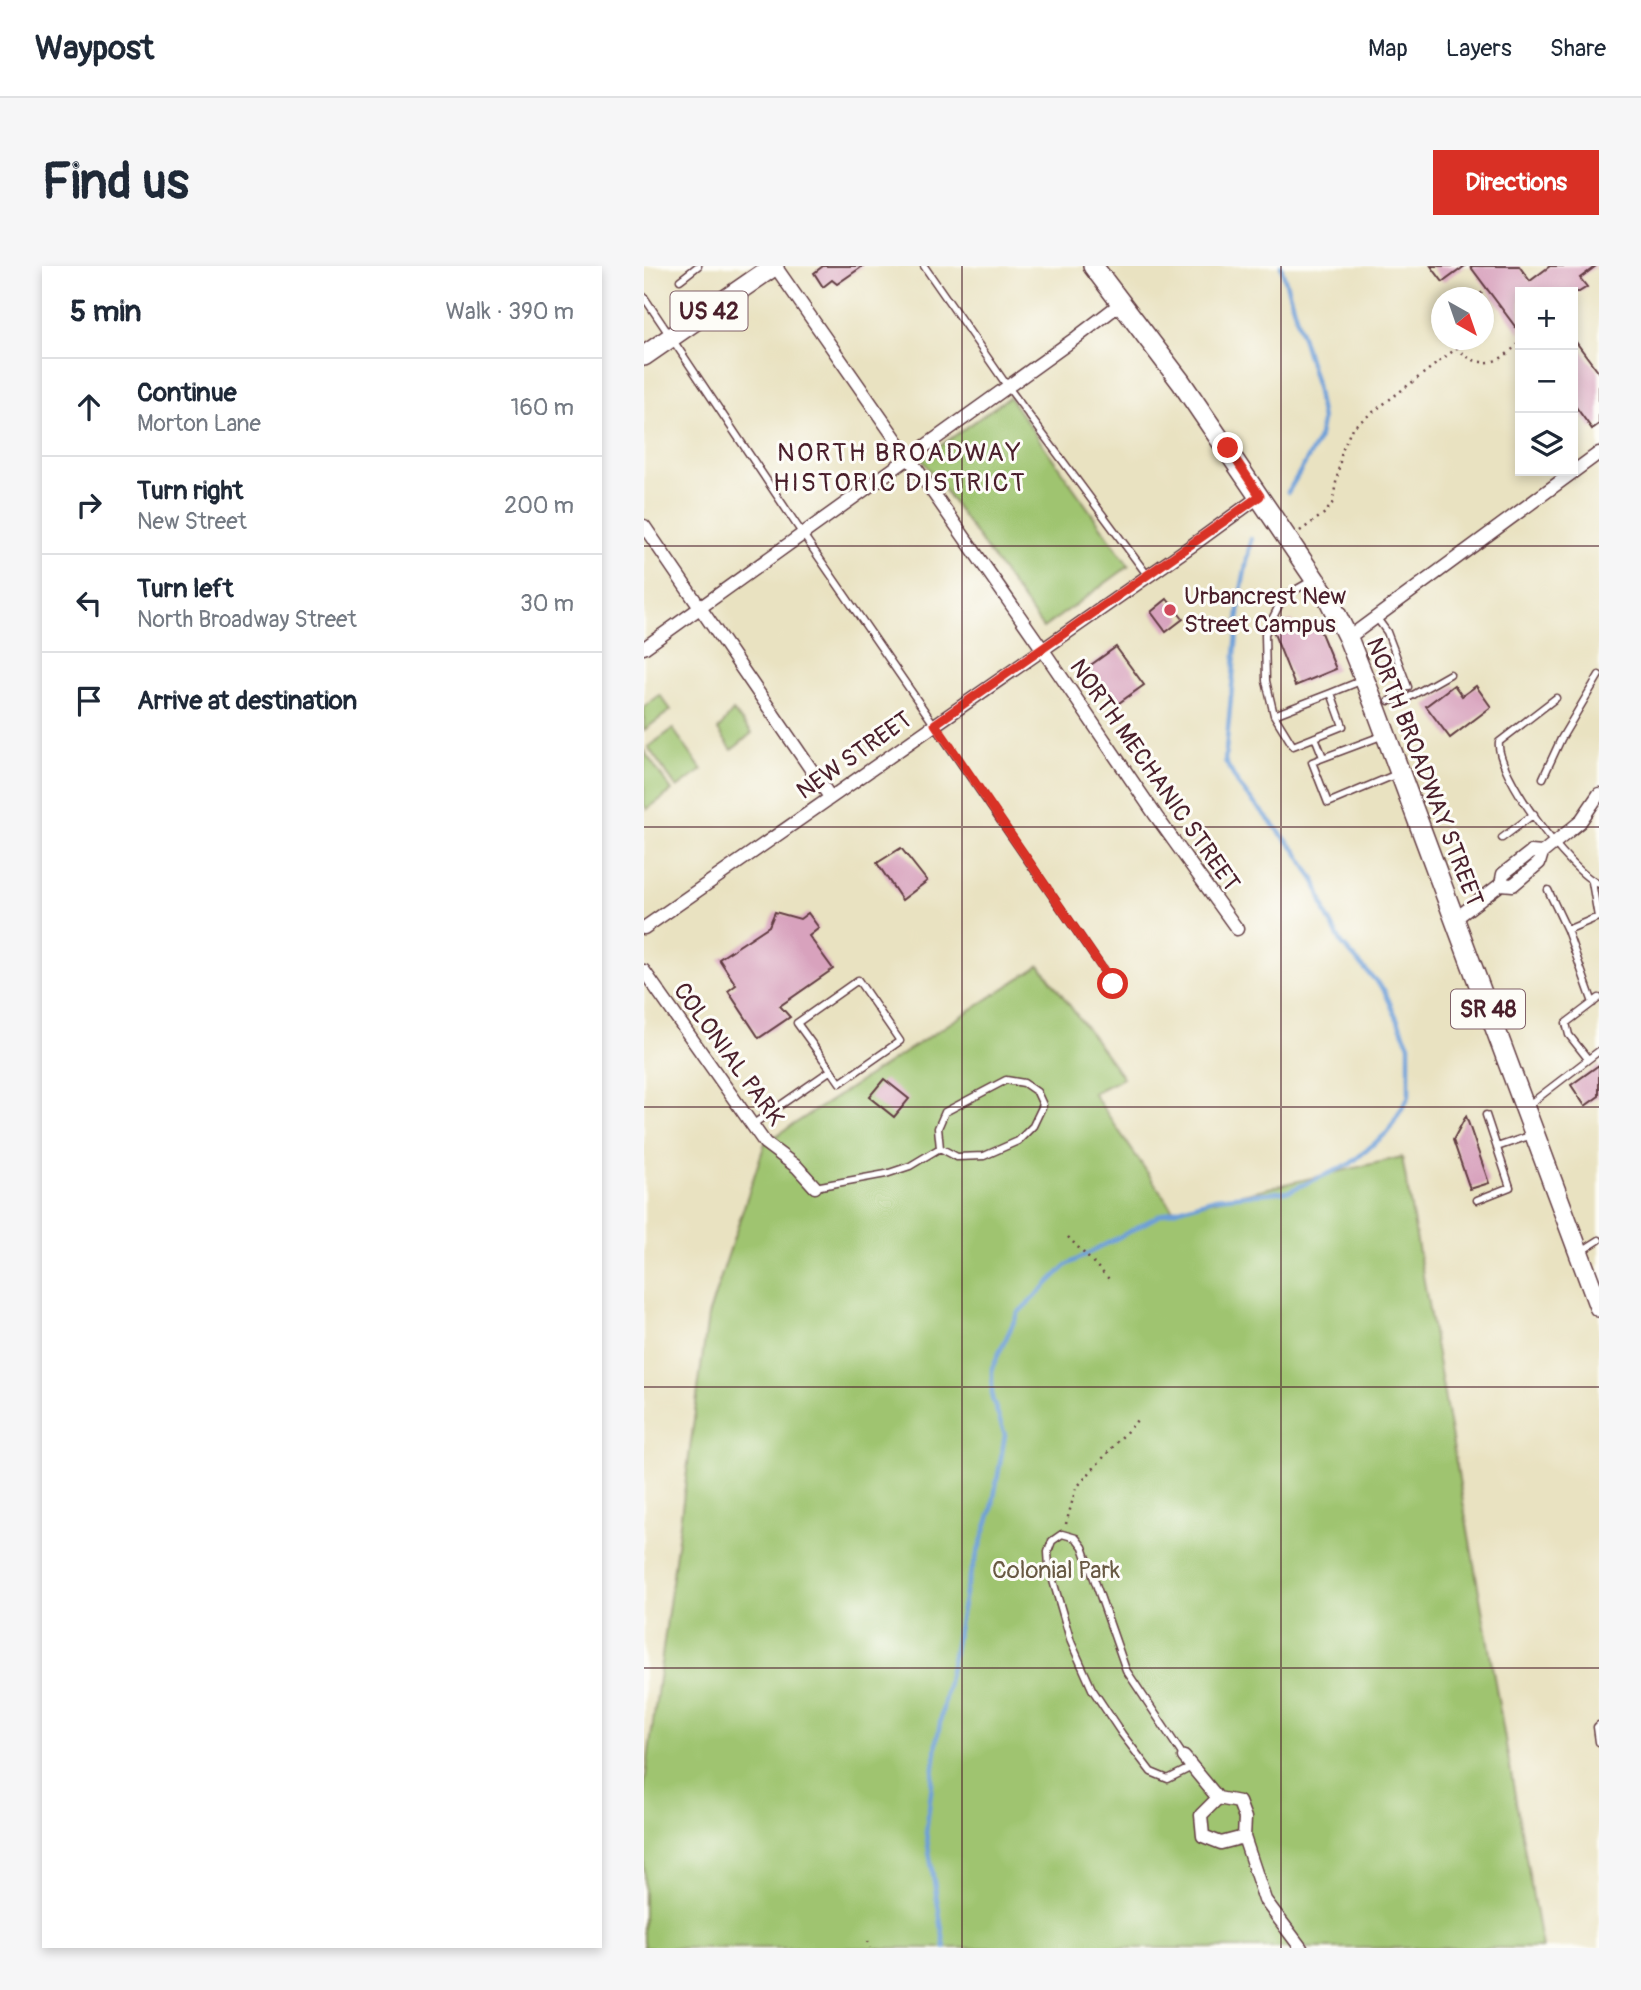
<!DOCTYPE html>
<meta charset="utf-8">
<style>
body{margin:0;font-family:Pangolin,sans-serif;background:#f6f6f7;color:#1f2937}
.controls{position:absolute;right:21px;top:21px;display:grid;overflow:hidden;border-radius:0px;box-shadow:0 4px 10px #0003}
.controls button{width:63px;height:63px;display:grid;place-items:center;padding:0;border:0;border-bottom:2px solid #e0e1e3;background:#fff;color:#1f2937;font:35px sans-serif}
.compass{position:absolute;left:787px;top:21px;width:63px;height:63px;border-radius:50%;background:#fff;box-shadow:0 4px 10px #0003;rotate:140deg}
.stop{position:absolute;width:21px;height:21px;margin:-16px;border:5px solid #d93025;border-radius:50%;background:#fff}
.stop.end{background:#d93025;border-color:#fff;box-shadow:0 2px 7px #0008}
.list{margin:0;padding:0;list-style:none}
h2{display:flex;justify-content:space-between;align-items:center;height:91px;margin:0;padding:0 28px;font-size:30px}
h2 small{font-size:23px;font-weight:400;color:#747a83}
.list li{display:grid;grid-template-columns:46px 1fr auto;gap:21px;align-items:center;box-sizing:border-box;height:98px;padding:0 28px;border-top:2px solid #e0e1e3}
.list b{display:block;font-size:26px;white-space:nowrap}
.list p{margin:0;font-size:23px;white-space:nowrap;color:#747a83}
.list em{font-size:23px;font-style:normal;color:#747a83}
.icon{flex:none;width:38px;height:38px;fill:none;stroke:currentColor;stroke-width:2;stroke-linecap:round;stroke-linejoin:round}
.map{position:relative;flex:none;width:955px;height:1682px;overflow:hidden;border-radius:0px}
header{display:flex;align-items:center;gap:42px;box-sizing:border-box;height:98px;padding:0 35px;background:#fff;border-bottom:2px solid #e0e1e3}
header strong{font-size:33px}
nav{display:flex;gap:38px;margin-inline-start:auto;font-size:24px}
.intro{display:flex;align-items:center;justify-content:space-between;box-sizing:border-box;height:168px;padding:0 42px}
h1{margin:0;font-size:49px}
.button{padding:18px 32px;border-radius:0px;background:#d93025;color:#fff;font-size:24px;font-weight:700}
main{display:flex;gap:42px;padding:0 42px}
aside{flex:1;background:#fff;border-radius:0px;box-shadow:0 4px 10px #0003}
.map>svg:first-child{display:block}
.green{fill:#9fc46f;stroke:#74724d;stroke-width:2}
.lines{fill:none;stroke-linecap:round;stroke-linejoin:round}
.stream{stroke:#6c9fd8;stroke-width:4.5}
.building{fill:#d8a2bd}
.lane-casing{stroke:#623c42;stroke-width:9}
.street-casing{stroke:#623c42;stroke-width:15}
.primary-casing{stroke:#623c42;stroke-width:22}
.path{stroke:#623c42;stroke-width:2.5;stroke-dasharray:2 5;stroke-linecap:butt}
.lane{stroke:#fff;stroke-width:6}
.street{stroke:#fff;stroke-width:12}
.primary{stroke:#fff;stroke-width:19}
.route{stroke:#d93025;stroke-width:9}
.grid{fill:none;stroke:#4a1f2b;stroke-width:2;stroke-opacity:0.55}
.poi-dot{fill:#d1495b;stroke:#fdfcf7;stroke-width:2.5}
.labels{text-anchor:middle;stroke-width:6;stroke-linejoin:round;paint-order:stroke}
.shield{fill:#fdfcf7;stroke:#806168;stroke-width:2}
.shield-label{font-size:23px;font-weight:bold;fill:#4a1f2b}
.poi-label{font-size:24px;fill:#4a1f2b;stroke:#fdfcf7;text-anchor:start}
.street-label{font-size:24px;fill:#4a1f2b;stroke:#fdfcf7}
.park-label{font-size:24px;fill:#685943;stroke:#fdfcf7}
.neighbourhood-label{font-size:26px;letter-spacing:2px;fill:#4a1f2b;stroke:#fdfcf7}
</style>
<header>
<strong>Waypost</strong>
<nav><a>Map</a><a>Layers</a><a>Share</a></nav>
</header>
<div class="intro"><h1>Find us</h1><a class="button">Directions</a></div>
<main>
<aside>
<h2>5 min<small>Walk · 390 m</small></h2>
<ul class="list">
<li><svg class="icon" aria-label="ahead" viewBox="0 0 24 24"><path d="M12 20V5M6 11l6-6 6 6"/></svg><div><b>Continue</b><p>Morton Lane</p></div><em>160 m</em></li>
<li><svg class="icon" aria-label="right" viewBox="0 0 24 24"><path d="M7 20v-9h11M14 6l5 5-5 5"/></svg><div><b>Turn right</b><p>New Street</p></div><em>200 m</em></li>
<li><svg class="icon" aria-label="left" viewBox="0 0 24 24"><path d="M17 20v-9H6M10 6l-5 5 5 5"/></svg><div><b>Turn left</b><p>North Broadway Street</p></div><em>30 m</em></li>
<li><svg class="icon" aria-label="arrive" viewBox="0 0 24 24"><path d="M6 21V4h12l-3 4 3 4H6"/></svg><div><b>Arrive at destination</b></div></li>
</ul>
</aside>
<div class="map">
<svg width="955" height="1682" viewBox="0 0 955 1682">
<rect width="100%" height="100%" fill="#fdfcf7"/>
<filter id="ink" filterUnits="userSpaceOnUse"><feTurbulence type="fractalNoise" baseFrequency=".0143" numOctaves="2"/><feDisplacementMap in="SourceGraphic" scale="14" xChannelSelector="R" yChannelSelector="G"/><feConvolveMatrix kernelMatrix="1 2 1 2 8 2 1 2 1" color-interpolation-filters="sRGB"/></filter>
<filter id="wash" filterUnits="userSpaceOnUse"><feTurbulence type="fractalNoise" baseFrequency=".00686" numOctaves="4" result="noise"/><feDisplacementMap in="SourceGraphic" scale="28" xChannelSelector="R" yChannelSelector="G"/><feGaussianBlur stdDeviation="1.57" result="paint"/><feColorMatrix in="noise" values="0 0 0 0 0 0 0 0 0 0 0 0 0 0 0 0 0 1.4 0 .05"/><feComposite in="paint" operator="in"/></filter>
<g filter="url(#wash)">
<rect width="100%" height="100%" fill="#e9e2c1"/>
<path class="green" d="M365,131L485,300L399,362L278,193Z
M16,429L27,444L0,464V441Z
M89,445L108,467L88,484L74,464Z
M29,463L58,504L33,522L4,481Z
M0,485L28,525L3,543L0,539Z
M396,699L479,812L449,827L529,944L758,891L898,1682H0V1523L64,1050L121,877Z"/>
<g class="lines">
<path class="stream" d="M637,0L671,114L678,154L674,175L644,226
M301,1682L282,1567L294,1468L322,1322L348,1243L361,1169L348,1132V1102L374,1047L423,999L516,949L572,932L645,925L706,898L744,866L765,830V779L740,724L698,678L682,648L672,617L652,585L596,521L581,495L597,325L607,273"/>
</g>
<g id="blocks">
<path class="building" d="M179,0H219L193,18L188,14L179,21L170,7Z
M787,0H821L799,16Z
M826,0H875L886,15L906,0H952L936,12L943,21L935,26H876V67Z
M929,72L955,107V158L948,163L929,137Z
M523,333L539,353L522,366L507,346Z
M648,354L653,365L673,357L692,403L651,420L629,365L630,362Z
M472,381L500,419L472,439L444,401Z
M810,419L818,430L832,420L847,441L806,472L782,440Z
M257,582L283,615L258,634L233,597Z
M131,646L156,653L164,647L175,662L165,670L189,703L136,740L146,751L115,772L84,725L92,719L75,693L125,660Z
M955,799V830L941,840L927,819Z
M240,813L265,833L250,851L225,831Z
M822,850L845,917L826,923L809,874Z"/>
</g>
</g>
<g filter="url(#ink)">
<use href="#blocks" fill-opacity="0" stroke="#623c42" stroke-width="2"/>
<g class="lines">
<g class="lane-casing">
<path id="lane" d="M280,0L364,121L504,310
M36,14L54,0
M0,31L158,267L469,718
M732,351L743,366L764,421L755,424L747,434
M687,427L699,460L649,480L630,449Z
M687,427L719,414
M912,432L855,476C851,506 926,607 955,618
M745,435L762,433L806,408
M630,449L622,415L621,368L639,331L667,315
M740,469L668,496L684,537L753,508
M671,471L679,491
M899,512L917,473L955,409
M858,572L890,548
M904,624L923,664L954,651L948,616
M923,664L949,737
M944,793L925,769L922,757L955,732
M882,841L955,785
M108,859L187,804L153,757L214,714L256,775L196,817L187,804
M853,881L888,869
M171,921L242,908L266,900L296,882L313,891L340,890L374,875L389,860L399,839L393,826L380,817L362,814L301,846L294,862L296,882
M833,934L866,921L842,849
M936,986L955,974
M955,1459L953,1461L955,1476
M540,1491L482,1404L439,1281L432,1272L418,1268L408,1275L404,1286L405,1301L427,1376L448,1423L478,1468L507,1506L524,1513L548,1501"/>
</g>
<g class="street-casing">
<path id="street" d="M131,0L399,384L512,550L593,663
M0,260L186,531
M704,372L955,187
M0,382L433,71L476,38
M857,618L869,619L895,597L898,587L936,556L955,528
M811,653L857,618L859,608L887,586L898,587
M0,662L550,278L616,230
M0,705L121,877L153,901L171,921
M540,1491L574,1532
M600,1571L577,1577L559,1570L557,1549L574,1532L595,1536L601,1552L600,1571L621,1634L657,1682"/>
</g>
<g class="primary-casing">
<path id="primary" d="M449,0L537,116L685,334L704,372L733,445L955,1041
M0,90L130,0"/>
</g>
<path class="path" d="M831,32L843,23
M811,74C816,91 835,101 853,94C861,91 869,82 876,77
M656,265L681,247L688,238L698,185L708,162L813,82
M424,971L467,1015
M422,1258L432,1222L494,1153
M224,1675L226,1682"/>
<use href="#lane" class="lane"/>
<use href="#street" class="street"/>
<use href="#primary" class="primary"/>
</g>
</g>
<g class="lines" filter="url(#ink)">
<path class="route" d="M469,718L291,458L616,230L584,182"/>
</g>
<path class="grid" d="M318,0V1682M637,0V1682M0,280H955M0,561H955M0,841H955M0,1121H955M0,1402H955"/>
<circle class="poi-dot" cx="526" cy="344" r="7"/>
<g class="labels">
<g class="shield">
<rect x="26.5" y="25.5" width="77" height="39" rx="5"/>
<rect x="807" y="723.5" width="74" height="39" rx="5"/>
</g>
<g class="shield-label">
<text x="65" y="53">US 42</text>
<text x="844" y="751">SR 48</text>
</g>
<g class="poi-label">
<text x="540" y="338">Urbancrest New<tspan x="540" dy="28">Street Campus</tspan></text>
</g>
<g class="street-label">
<text transform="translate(210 489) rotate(-35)" y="8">NEW STREET</text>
<text transform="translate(781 506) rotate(69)" y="8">NORTH BROADWAY STREET</text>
<text transform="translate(511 509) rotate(55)" y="8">NORTH MECHANIC STREET</text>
<text transform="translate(85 788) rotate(54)" y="8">COLONIAL PARK</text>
</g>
<g class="park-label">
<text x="412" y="1312">Colonial Park</text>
</g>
<g class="neighbourhood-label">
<text x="256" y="195">NORTH BROADWAY<tspan x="256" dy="30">HISTORIC DISTRICT</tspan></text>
</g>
</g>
</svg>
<div class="controls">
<button>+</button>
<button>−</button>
<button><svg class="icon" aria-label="layers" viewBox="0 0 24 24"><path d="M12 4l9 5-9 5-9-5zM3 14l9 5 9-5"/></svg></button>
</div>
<svg class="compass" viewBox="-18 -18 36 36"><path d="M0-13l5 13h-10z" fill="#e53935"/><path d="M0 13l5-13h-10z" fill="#747a83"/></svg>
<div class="stop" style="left:469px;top:718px"></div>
<div class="stop end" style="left:584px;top:182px"></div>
</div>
</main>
